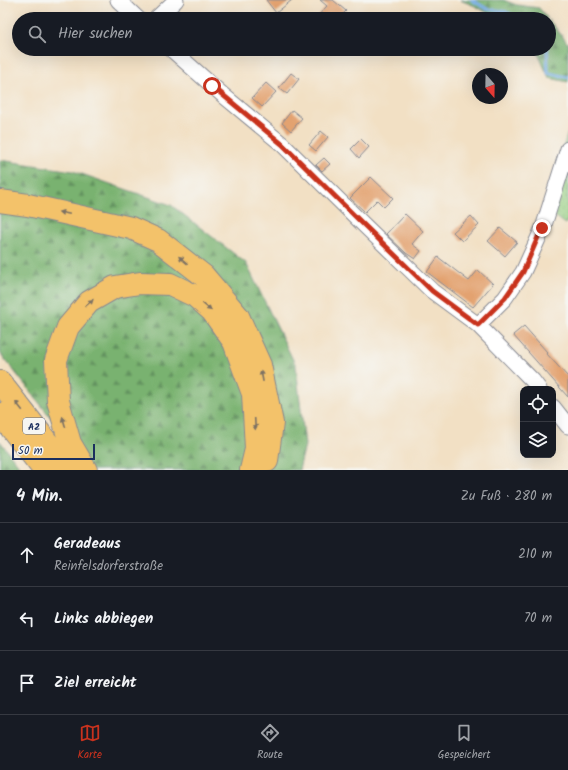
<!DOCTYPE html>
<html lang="de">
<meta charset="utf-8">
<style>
body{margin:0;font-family:Kalam,sans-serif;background:#20242c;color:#f1f3f6}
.controls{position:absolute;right:12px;bottom:12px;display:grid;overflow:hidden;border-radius:8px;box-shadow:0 4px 16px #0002}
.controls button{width:36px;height:36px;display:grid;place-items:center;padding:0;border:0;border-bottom:1px solid #363941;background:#171b24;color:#f1f3f6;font:20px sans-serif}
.compass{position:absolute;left:472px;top:68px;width:36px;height:36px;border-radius:50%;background:#171b24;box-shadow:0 4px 16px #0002;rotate:160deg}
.scale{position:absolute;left:12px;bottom:10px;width:83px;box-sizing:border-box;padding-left:4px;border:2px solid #1b2f5e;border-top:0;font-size:11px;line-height:14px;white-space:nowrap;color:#1b2f5e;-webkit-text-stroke:3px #f6f6f2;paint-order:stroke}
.stop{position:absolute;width:12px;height:12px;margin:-9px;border:3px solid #c8321e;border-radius:50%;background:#fff}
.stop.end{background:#c8321e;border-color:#fff;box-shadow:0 1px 4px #0008}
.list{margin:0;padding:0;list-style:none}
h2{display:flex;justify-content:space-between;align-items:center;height:52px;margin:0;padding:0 16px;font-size:17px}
h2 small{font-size:13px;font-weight:400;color:#9ea1a6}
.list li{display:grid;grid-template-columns:26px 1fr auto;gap:12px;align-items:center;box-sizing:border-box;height:64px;padding:0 16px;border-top:1px solid #363941}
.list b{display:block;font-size:15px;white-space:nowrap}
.list p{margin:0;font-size:13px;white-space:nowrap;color:#9ea1a6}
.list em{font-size:13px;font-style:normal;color:#9ea1a6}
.icon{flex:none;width:22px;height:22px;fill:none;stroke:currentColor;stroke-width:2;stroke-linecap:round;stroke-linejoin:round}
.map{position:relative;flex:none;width:568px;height:470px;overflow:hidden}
.search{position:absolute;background:#171b24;box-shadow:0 4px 16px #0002;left:12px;right:12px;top:12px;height:44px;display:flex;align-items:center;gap:10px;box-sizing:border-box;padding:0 14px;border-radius:22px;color:#9ea1a6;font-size:15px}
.sheet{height:244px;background:#171b24}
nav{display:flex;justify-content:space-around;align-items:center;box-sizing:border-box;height:56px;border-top:1px solid #363941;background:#171b24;font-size:11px;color:#9ea1a6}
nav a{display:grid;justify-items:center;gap:2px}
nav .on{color:#c8321e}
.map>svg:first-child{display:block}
.grass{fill:url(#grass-dots);stroke:#597f70}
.forest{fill:url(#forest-firs);stroke:#4a7067}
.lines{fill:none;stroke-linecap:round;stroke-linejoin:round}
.stream{stroke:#75abe3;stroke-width:3.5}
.building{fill:#e3a270}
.minor-casing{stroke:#868891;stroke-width:17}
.highway-casing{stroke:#868891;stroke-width:24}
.minor{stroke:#fff;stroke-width:15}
.highway{stroke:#f3c26a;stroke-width:22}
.oneway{fill:#7c7163}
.route{stroke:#c8321e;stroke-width:5}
.labels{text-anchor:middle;stroke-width:3;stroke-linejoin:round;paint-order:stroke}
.shield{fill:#f6f6f2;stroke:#5d6b8a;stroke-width:1}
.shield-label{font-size:10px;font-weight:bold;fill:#1b2f5e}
</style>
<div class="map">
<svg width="568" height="470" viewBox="0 0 568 470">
<defs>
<pattern id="grass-dots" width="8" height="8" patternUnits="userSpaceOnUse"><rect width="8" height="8" fill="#97cf82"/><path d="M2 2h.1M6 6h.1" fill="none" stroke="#82b273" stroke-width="1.8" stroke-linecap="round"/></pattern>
<pattern id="forest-firs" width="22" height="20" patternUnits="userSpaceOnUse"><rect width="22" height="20" fill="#79b270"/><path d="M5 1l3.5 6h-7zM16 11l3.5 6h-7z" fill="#62915f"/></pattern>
</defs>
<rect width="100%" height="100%" fill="#f6f6f2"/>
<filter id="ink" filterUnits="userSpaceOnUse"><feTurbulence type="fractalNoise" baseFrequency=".025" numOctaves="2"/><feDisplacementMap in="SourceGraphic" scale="8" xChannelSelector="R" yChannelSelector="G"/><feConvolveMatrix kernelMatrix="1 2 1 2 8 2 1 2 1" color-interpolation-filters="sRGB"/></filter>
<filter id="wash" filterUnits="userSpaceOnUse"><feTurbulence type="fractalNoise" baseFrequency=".012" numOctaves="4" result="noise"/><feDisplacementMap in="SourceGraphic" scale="16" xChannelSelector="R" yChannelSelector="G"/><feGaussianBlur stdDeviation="0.9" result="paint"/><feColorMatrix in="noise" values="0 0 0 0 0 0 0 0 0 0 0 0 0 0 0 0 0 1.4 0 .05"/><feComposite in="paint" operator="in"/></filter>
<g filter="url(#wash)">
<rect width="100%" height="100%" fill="#f2e0c4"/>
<path class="grass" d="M568,132V219L566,224L543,209Z"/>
<path class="forest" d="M460,0H503L517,5L539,8L548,19H499L475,6Z
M549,20L563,37L568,44V82L549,78L536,49H549Z
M0,160L73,171L171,205L246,263L296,366L305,445L299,470H92L0,353Z
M0,441L22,470H0Z"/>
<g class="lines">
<path class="stream" d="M472,0L487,9L506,12L520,19
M547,49L548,73L566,77H568"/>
</g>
<g id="blocks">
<path class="building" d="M266,0H292L276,13Z
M320,0H333L346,11L338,19H315L327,6Z
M291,73L299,79L287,94L279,88Z
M266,83L276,92L262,107L252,98Z
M292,110L302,118L291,131L282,123Z
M321,131L328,137L316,151L309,145Z
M361,139L369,147L359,158L351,149Z
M324,158L330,164L322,171L316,165Z
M371,177L393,198L384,207L377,200L365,212L350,198Z
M405,214L423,231L412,244L421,251L415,259L406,253L386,234Z
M471,216L479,225L462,241L453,232Z
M500,228L517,242L505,256L488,241Z
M438,257L469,281L478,270L493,284L473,307L427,272Z
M524,326L547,352L546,353L568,377V397L513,335Z"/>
</g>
</g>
<g filter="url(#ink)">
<use href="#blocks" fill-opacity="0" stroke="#868891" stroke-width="1"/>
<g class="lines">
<g class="minor-casing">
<path id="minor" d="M118,0L138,19
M156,19L176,0
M171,49L224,96L282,144L364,225L432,291L478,325L533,381L539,389
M478,325L505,298L523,272L543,228L568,149
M553,407L568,426"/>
</g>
<g class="highway-casing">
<path id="highway" d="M0,201L28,205L131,228L158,240L204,276L238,316L260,365L272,423L267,461
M0,382L69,470
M0,414L44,470
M86,470L70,443L58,401L56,360L68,327L89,302L115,287L140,283L170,284L195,296L212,311L234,342L253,394L256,449L251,470"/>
</g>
<use href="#minor" class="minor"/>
<use href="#highway" class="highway"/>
</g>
<defs><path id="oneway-solid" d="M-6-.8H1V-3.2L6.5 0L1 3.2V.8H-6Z"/></defs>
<g class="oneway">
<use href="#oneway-solid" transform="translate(64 213) rotate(-168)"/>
<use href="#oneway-solid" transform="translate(183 260) rotate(-140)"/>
<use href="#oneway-solid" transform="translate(89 303) rotate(-42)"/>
<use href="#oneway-solid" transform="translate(207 307) rotate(40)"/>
<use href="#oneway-solid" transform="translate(262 376) rotate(-101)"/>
<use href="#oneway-solid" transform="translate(19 406) rotate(-128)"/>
<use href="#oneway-solid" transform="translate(64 422) rotate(-106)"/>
<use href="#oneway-solid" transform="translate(255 424) rotate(87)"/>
</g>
</g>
<g class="lines" filter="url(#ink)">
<path class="route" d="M212,86L282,144L364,225L432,291L478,325L505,298L523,272L542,228"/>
</g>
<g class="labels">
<rect class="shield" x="23" y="418" width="22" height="16" rx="3"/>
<g class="shield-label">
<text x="34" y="430">A2</text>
</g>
</g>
</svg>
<div class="controls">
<button><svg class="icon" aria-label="locate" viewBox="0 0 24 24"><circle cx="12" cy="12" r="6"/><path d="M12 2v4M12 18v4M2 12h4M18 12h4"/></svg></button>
<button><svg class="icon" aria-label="layers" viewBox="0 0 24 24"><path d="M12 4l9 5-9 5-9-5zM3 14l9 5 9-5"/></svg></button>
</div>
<svg class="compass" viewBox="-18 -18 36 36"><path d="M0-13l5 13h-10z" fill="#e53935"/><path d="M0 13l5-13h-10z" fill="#9ea1a6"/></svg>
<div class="scale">50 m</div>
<div class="stop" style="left:212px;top:86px"></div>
<div class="stop end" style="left:542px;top:228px"></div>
<div class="search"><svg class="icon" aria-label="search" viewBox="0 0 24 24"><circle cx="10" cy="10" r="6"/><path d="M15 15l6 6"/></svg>Hier suchen</div>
</div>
<section class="sheet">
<h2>4 Min.<small>Zu Fuß · 280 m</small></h2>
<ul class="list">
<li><svg class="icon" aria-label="ahead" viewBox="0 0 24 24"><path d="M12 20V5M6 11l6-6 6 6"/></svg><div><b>Geradeaus</b><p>Reinfelsdorferstraße</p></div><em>210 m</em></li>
<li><svg class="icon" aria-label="left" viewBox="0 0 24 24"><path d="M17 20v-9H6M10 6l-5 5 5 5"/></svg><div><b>Links abbiegen</b></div><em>70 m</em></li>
<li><svg class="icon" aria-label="arrive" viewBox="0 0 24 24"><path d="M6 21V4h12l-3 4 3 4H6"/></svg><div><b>Ziel erreicht</b></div></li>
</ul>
</section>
<nav>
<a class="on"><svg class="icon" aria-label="map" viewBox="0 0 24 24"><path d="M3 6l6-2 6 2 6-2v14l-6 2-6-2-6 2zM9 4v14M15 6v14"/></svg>Karte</a>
<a><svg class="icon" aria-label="directions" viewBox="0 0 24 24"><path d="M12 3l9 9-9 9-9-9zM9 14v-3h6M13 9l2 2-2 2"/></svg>Route</a>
<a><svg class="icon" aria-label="saved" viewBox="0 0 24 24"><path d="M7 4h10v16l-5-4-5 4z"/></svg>Gespeichert</a>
</nav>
